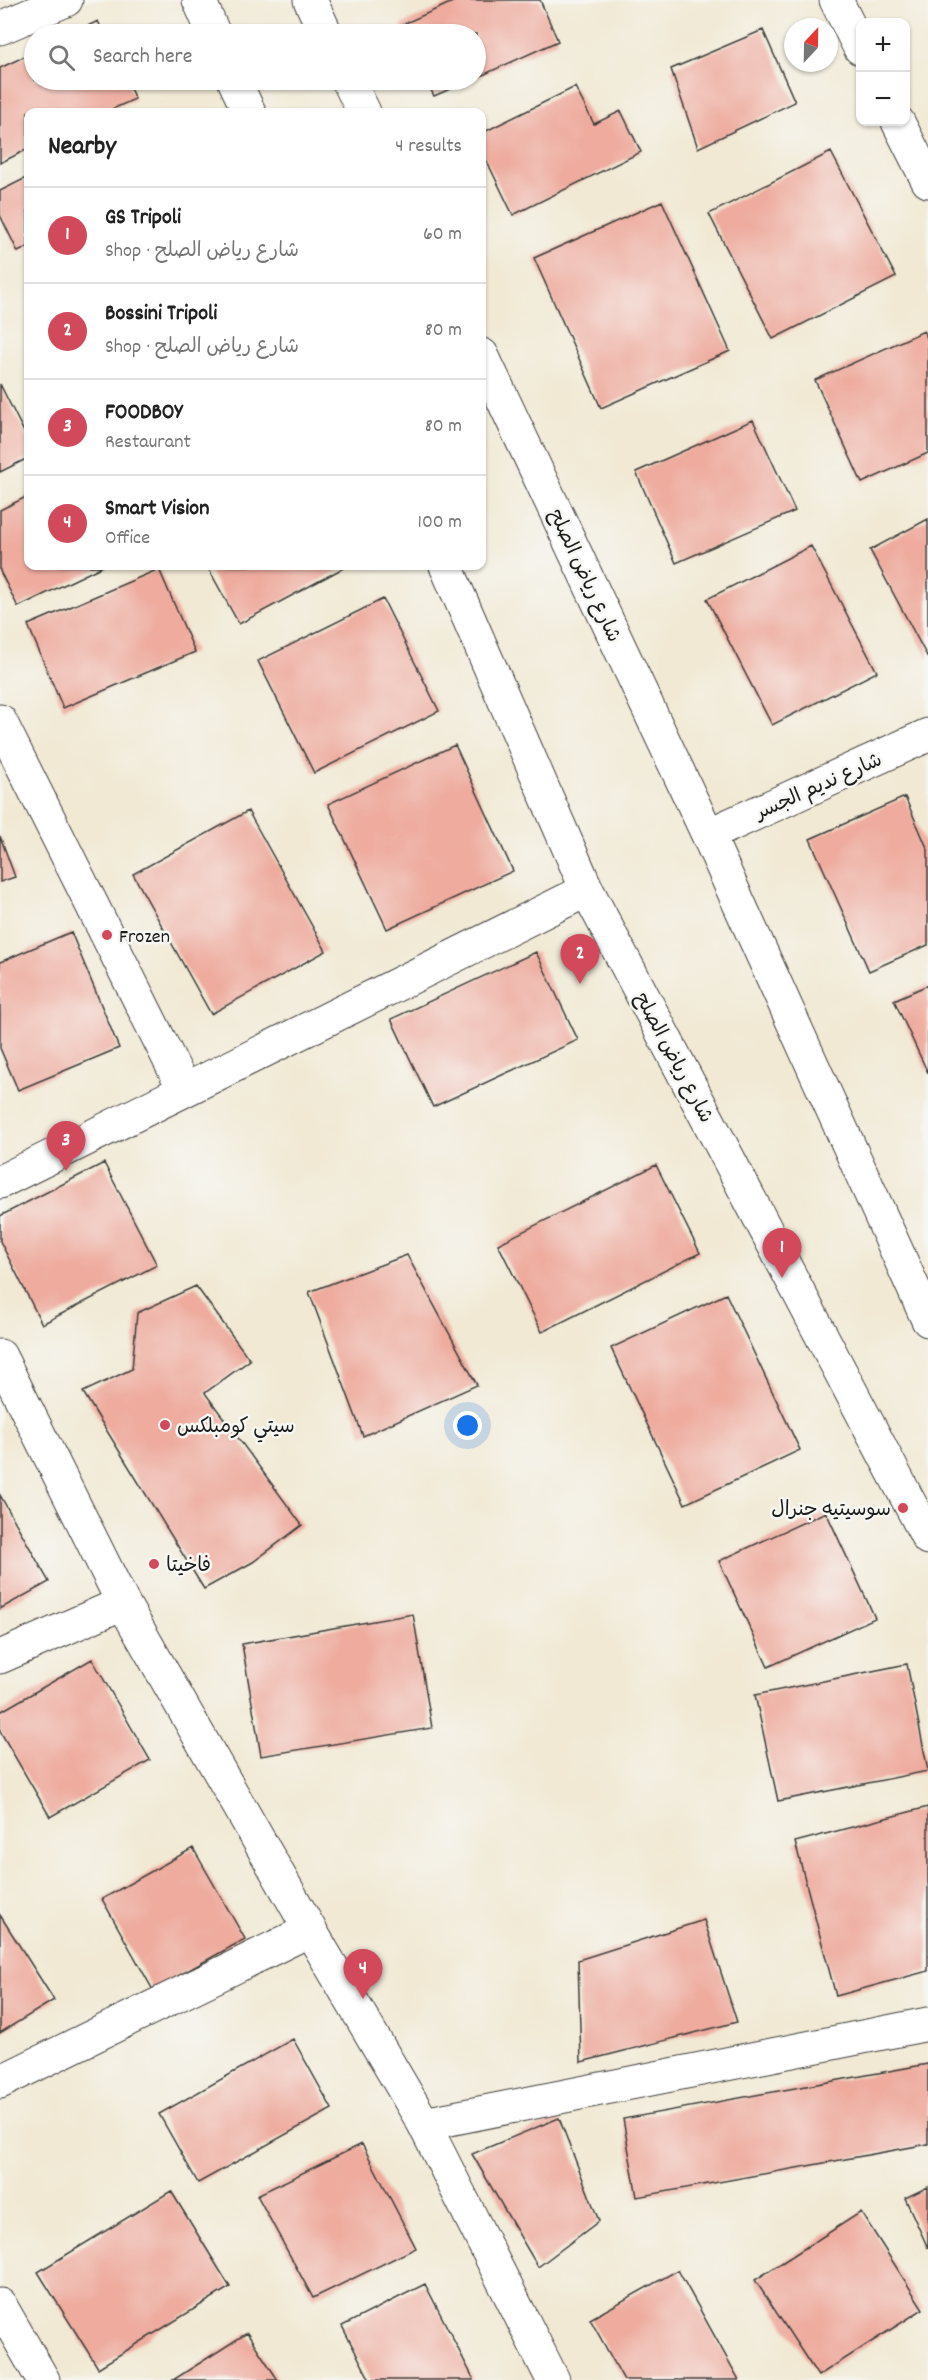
<!DOCTYPE html>
<meta charset="utf-8">
<style>
body{margin:0;font-family:Dekko,"Playpen Sans Arabic",sans-serif;background:#f6f6f6;color:#222}
.controls{position:absolute;right:18px;top:18px;display:grid;overflow:hidden;border-radius:12px;box-shadow:0 2px 4px #0004}
.controls button{width:54px;height:54px;display:grid;place-items:center;padding:0;border:0;border-bottom:2px solid #e0e0e0;background:#fff;color:#222;font:30px sans-serif}
.compass{position:absolute;left:784px;top:18px;width:54px;height:54px;border-radius:50%;background:#fff;box-shadow:0 2px 4px #0004;rotate:22deg}
.you{position:absolute;left:468px;top:1426px;width:21px;height:21px;margin:-15px;border:4px solid #fff;border-radius:50%;background:#1a73e8;box-shadow:0 0 0 9px #1a73e833}
.badge{display:grid;place-items:center;width:39px;height:39px;border-radius:50%;background:#d1495b;color:#fff;font-size:20px;font-weight:700}
.pin{position:absolute;translate:-50% -50px;filter:drop-shadow(0 2px 3px #0008)}
.pin::after{content:'';position:absolute;top:32px;width:21px;height:18px;background:inherit;clip-path:polygon(0 0,100% 0,50% 100%)}
.list{margin:0;padding:0;list-style:none}
h2{display:flex;justify-content:space-between;align-items:center;height:78px;margin:0;padding:0 24px;font-size:26px}
h2 small{font-size:20px;font-weight:400;color:#767676}
.list li{display:grid;grid-template-columns:39px 1fr auto;gap:18px;align-items:center;box-sizing:border-box;height:96px;padding:0 24px;border-top:2px solid #e0e0e0}
.list b{display:block;font-size:22px;white-space:nowrap}
.list p{margin:0;font-size:20px;white-space:nowrap;color:#767676}
.list em{font-size:20px;font-style:normal;color:#767676}
.icon{flex:none;width:33px;height:33px;fill:none;stroke:currentColor;stroke-width:2;stroke-linecap:round;stroke-linejoin:round}
.map{position:relative;flex:none;width:928px;height:2380px;overflow:hidden}
.search{position:absolute;background:#fff;box-shadow:0 2px 4px #0004;left:24px;top:24px;width:462px;height:66px;display:flex;align-items:center;gap:15px;box-sizing:border-box;padding:0 21px;border-radius:33px;color:#767676;font-size:22px}
.panel{position:absolute;background:#fff;box-shadow:0 2px 4px #0004;left:24px;top:108px;width:462px;height:462px;border-radius:12px}
.map>svg:first-child{display:block}
.building{fill:#eeab9e}
.lines{fill:none;stroke-linecap:round;stroke-linejoin:round}
.minor-casing{stroke:#3c3b38;stroke-width:35}
.minor{stroke:#fff;stroke-width:33}
.poi-dot{fill:#d1495b;stroke:#f6f6f2;stroke-width:2}
.labels{text-anchor:middle;stroke-width:5;stroke-linejoin:round;paint-order:stroke}
.street-label{font-size:20px;fill:#1c1c1c;stroke:#f6f6f2}
.poi-label{font-size:20px;fill:#1c1c1c;stroke:#f6f6f2;text-anchor:start}
</style>
<div class="map">
<svg width="928" height="2380" viewBox="0 0 928 2380">
<rect width="100%" height="100%" fill="#f6f6f2"/>
<filter id="ink" filterUnits="userSpaceOnUse"><feTurbulence type="fractalNoise" baseFrequency=".0167" numOctaves="2"/><feDisplacementMap in="SourceGraphic" scale="12" xChannelSelector="R" yChannelSelector="G"/><feConvolveMatrix kernelMatrix="1 2 1 2 8 2 1 2 1" color-interpolation-filters="sRGB"/></filter>
<filter id="wash" filterUnits="userSpaceOnUse"><feTurbulence type="fractalNoise" baseFrequency=".008" numOctaves="4" result="noise"/><feDisplacementMap in="SourceGraphic" scale="24" xChannelSelector="R" yChannelSelector="G"/><feGaussianBlur stdDeviation="1.35" result="paint"/><feColorMatrix in="noise" values="0 0 0 0 0 0 0 0 0 0 0 0 0 0 0 0 0 1.4 0 .05"/><feComposite in="paint" operator="in"/></filter>
<g filter="url(#wash)">
<rect width="100%" height="100%" fill="#f1e9d4"/>
<g id="blocks">
<path class="building" d="M457,0H540L558,41L476,78V34H406L401,25Z
M98,21L104,34H71Z
M763,30L795,102L698,148L671,69Z
M34,52V80H126L135,99L106,112H28V149L0,163V68Z
M426,80H471L434,96Z
M575,87L594,124L621,111L641,152L513,215L482,151V133Z
M831,152L896,277L773,339L709,214Z
M28,177V247L18,252L0,215V191Z
M662,201L730,351L601,408L534,258Z
M924,331L928,340V453L862,483L815,380Z
M0,384L28,440V458L0,472Z
M753,420L795,511L676,563L636,472Z
M28,496V566H103L18,607L0,571V510Z
M928,519V658L870,550Z
M811,546L877,672L772,725L707,599Z
M207,566H347L239,624Z
M159,569L195,652L63,708L28,625Z
M383,599L439,711L314,773L258,661Z
M455,745L513,871L387,929L328,804Z
M905,797L928,850V945L869,971L810,839Z
M248,811L326,951L211,1014L133,874Z
M0,836L15,877L0,882Z
M71,932L119,1048L18,1090L0,1048V962Z
M536,952L578,1040L433,1107L391,1019Z
M928,985V1073L894,1000Z
M104,1163L157,1265L42,1324L0,1241V1216Z
M656,1165L700,1253L542,1332L498,1244Z
M407,1255L477,1385L363,1436L309,1292Z
M196,1286L250,1360L205,1393L302,1525L253,1562L204,1589L83,1392L132,1369L137,1313Z
M726,1294L800,1450L685,1504L611,1348Z
M0,1495L49,1582L0,1609Z
M826,1512L875,1618L768,1667L719,1561Z
M413,1614L432,1728L261,1756L242,1644Z
M92,1659L150,1760L50,1817L0,1731V1712Z
M907,1664L928,1771L778,1801L755,1695Z
M928,1807V1971L836,1996L795,1842Z
M193,1848L245,1939L153,1990L102,1899Z
M0,1915L54,2000L0,2033Z
M704,1920L737,2022L581,2062L578,1960Z
M293,2039L332,2109L198,2183L159,2114Z
M928,2064V2144L637,2197L623,2119Z
M559,2118L599,2221L538,2267L472,2154Z
M362,2144L416,2248L313,2298L257,2195Z
M928,2187V2248L905,2198Z
M171,2191L230,2287L98,2368L38,2272Z
M861,2212L923,2309L818,2376L755,2280Z
M678,2270L739,2380H624L590,2319Z
M425,2284L474,2380H370L342,2326Z
M247,2333L278,2380H173Z"/>
</g>
</g>
<g filter="url(#ink)">
<use href="#blocks" fill-opacity="0" stroke="#3c3b38" stroke-width="1.5"/>
<g class="lines">
<g class="minor-casing">
<path id="minor" d="M199,0L214,34
M310,0L326,34
M836,0L860,48
M0,28L66,0
M234,80L249,112
M348,80L364,112
M898,122L928,181
M482,355L708,835L928,1320
M446,566L587,890L928,1538
M0,721L184,1089
M708,835L928,735
M0,1182L587,890
M0,1356L123,1603L310,1930L424,2124L553,2380
M0,1657L123,1603
M0,2082L310,1930
M424,2124L928,2024
M0,2305L43,2380"/>
</g>
<use href="#minor" class="minor"/>
</g>
</g>
<g class="poi-dot">
<circle cx="107" cy="935" r="6"/>
<circle cx="165" cy="1425" r="6"/>
<circle cx="903" cy="1508" r="6"/>
<circle cx="154" cy="1564" r="6"/>
</g>
<g class="labels">
<g class="street-label">
<text transform="translate(586 575) rotate(65)" y="7">شارع رياض الصلح</text>
<text transform="translate(818 785) rotate(-24)" y="7">شارع نديم الجسر</text>
<text transform="translate(675 1057) rotate(62)" y="7">شارع رياض الصلح</text>
</g>
<g class="poi-label">
<text x="119" y="942">Frozen</text>
<text x="177" y="1432">سيتي كومبلكس</text>
<text x="891" y="1515" text-anchor="end">سوسيتيه جنرال</text>
<text x="166" y="1571">فاخيتا</text>
</g>
</g>
</svg>
<div class="controls">
<button>+</button>
<button>−</button>
</div>
<svg class="compass" viewBox="-18 -18 36 36"><path d="M0-13l5 13h-10z" fill="#e53935"/><path d="M0 13l5-13h-10z" fill="#767676"/></svg>
<div class="you"></div>
<div class="pin badge" style="left:782px;top:1278px">1</div>
<div class="pin badge" style="left:580px;top:984px">2</div>
<div class="pin badge" style="left:66px;top:1171px">3</div>
<div class="pin badge" style="left:363px;top:1999px">4</div>
<div class="search"><svg class="icon" aria-label="search" viewBox="0 0 24 24"><circle cx="10" cy="10" r="6"/><path d="M15 15l6 6"/></svg>Search here</div>
<section class="panel">
<h2>Nearby<small>4 results</small></h2>
<ul class="list">
<li><span class="badge">1</span><div><b>GS Tripoli</b><p>Shop · شارع رياض الصلح</p></div><em>60 m</em></li>
<li><span class="badge">2</span><div><b>Bossini Tripoli</b><p>Shop · شارع رياض الصلح</p></div><em>80 m</em></li>
<li><span class="badge">3</span><div><b>FOODBOY</b><p>Restaurant</p></div><em>80 m</em></li>
<li><span class="badge">4</span><div><b>Smart Vision</b><p>Office</p></div><em>100 m</em></li>
</ul>
</section>
</div>
